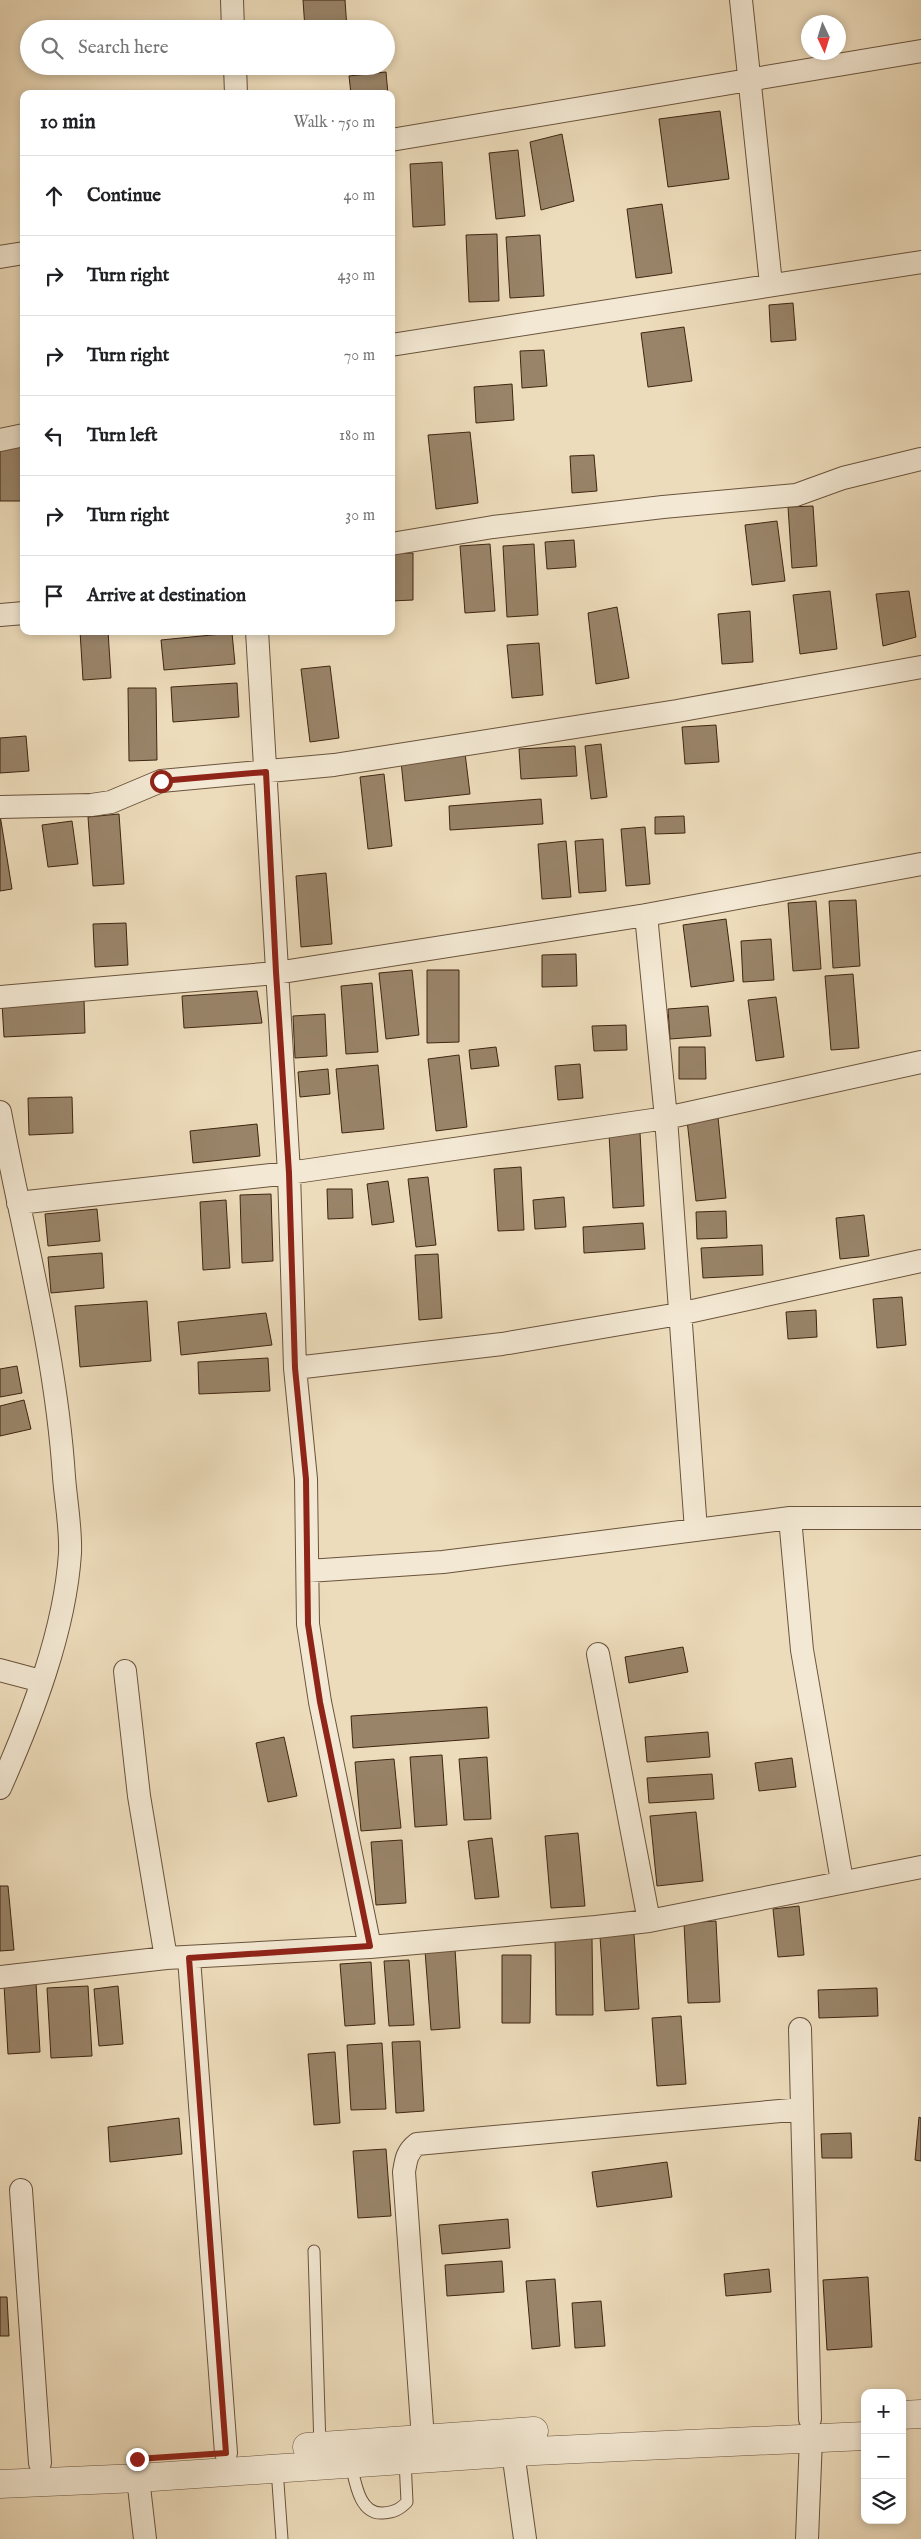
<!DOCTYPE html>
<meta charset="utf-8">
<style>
body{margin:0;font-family:"IM FELL English",serif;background:#f2f2f2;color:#202124}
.controls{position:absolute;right:15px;bottom:15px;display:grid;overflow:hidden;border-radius:10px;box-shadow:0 2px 8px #0003}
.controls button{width:45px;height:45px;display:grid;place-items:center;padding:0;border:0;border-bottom:1px solid #e0e0e0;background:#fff;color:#202124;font:25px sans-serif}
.compass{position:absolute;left:801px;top:15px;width:45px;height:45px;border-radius:50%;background:#fff;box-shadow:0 2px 8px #0003;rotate:176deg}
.stop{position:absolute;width:15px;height:15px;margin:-11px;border:4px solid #8f2418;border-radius:50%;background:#fff}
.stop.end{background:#8f2418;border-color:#fff;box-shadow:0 1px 5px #0008}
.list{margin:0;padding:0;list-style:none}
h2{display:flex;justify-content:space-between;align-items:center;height:65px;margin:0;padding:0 20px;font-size:21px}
h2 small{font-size:16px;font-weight:400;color:#757577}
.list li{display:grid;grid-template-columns:32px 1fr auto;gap:15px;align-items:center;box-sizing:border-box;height:80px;padding:0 20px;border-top:1px solid #e0e0e0}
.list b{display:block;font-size:19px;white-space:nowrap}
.list em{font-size:16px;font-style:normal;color:#757577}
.icon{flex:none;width:28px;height:28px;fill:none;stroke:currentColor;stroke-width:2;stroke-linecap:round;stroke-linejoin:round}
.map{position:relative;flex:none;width:921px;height:2539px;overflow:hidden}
.search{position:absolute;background:#fff;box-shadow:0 2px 8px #0003;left:20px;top:20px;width:375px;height:55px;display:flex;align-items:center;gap:12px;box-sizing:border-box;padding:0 18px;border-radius:28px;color:#757577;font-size:19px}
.panel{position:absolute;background:#fff;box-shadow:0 2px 8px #0003;left:20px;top:90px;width:375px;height:545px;border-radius:10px}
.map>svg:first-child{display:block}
.building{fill:#998469;stroke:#3f2511}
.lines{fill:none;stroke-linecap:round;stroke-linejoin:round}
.service-casing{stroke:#6a533c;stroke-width:13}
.minor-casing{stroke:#6a533c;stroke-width:24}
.tertiary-casing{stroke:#6a533c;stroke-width:29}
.service{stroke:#f3e8d3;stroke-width:11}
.minor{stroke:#f3e8d3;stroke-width:22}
.tertiary{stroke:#f3e8d3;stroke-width:28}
.route{stroke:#8f2418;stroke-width:6}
</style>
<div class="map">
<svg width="921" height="2539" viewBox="0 0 921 2539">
<rect width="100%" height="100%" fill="#eddcbb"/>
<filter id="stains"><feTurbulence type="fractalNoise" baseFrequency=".004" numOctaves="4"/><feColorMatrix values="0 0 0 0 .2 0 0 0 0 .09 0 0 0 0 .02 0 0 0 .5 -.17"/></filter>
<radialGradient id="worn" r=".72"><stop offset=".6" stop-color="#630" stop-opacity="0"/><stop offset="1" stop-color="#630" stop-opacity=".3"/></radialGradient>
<path class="building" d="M303,0H345L347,29H305Z
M386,72L388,94H351L349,76Z
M720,111L729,179L668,187L659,119Z
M562,134L574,201L541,210L530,142Z
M518,150L525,216L496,219L489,153Z
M442,162L445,225L413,227L410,164Z
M662,204L672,273L636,278L627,209Z
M497,234L499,301L469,302L466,235Z
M540,235L544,296L510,298L506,237Z
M793,303L796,340L771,342L769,305Z
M684,327L692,381L648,387L641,333Z
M544,350L547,386L522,388L520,351Z
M512,384L514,420L476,423L474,387Z
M470,432L478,503L436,509L428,435Z
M0,446H24V501H0Z
M594,455L597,491L572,493L570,456Z
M813,506L817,566L792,568L788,507Z
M777,521L785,581L752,585L745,525Z
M574,540L576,567L547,569L545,542Z
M490,544L495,611L465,613L460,546Z
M534,544L538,615L507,617L503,546Z
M391,553H413V600L391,601Z
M830,591L837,649L800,654L793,595Z
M909,591L916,637L883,646L876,594Z
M617,607L629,678L596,684L588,613Z
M750,611L753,662L722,664L718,614Z
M80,631H108L111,678L83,680Z
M232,633L235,664L164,670L161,640Z
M539,643L543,695L512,698L507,645Z
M330,666L339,738L310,742L301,669Z
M237,683L239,717L173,722L171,687Z
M128,688H156L157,760L129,761Z
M716,725L719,762L685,764L682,727Z
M26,736L29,771L0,773V738Z
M601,744L607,797L591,799L585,746Z
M575,746L577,776L521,779L519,749Z
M465,753L470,794L405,801L401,761Z
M384,774L392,846L368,849L360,777Z
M541,799L543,824L450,830L449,806Z
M119,814L124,884L93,886L88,817Z
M0,815L12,889L0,891Z
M684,816L685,833L655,834V817Z
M72,821L78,864L48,867L42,825Z
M645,827L650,884L626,886L621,829Z
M603,839L606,891L579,893L575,841Z
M566,841L571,897L542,899L538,844Z
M326,873L332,944L301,947L296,876Z
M856,900L860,966L833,968L829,901Z
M816,901L821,969L793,971L788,903Z
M726,919L734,981L691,987L683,925Z
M126,923L128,965L95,967L93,924Z
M771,939L774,980L743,982L741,941Z
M576,954L577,986L542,987V955Z
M412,970L419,1035L386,1039L379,973Z
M427,970H459V1042L427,1043Z
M853,974L859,1048L831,1050L825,976Z
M372,983L378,1052L346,1054L341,986Z
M257,991L262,1023L184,1028L182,996Z
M776,997L784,1057L756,1061L748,1000Z
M84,999L85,1033L4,1037L2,1003Z
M708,1006L711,1036L670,1039L668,1009Z
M325,1014L327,1056L295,1058L293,1016Z
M626,1025L627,1050L594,1051L592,1026Z
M496,1047L499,1066L471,1069L469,1050Z
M679,1047H705L706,1079H679Z
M459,1055L467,1127L436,1131L428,1059Z
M580,1064L583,1098L558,1100L555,1066Z
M378,1065L384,1129L342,1133L336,1069Z
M328,1069L330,1094L300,1097L298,1072Z
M72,1097L73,1133L29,1135L28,1098Z
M718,1117L726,1198L696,1201L687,1120Z
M257,1124L260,1156L193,1163L190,1131Z
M640,1133L644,1206L613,1208L609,1134Z
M521,1167L524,1230L498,1231L494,1169Z
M428,1177L436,1245L416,1247L408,1179Z
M388,1181L394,1222L372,1225L367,1184Z
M327,1189H352L353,1218L328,1219Z
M271,1194L273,1261L242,1263L240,1195Z
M564,1197L566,1227L535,1229L533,1200Z
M226,1200L230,1268L203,1270L200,1202Z
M97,1209L100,1241L48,1246L45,1214Z
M726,1211L727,1238L697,1239L696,1212Z
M864,1215L869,1256L840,1259L836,1218Z
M643,1223L645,1249L584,1253L583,1227Z
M762,1245L763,1275L703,1278L701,1248Z
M102,1253L104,1288L51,1293L48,1257Z
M438,1254L442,1318L419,1320L415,1255Z
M902,1297L906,1345L877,1348L873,1299Z
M147,1301L151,1361L80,1367L75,1306Z
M816,1310L817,1337L788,1339L786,1312Z
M266,1313L272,1345L181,1355L178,1322Z
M268,1358L270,1391L199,1394L198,1362Z
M17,1366L22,1393L0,1397V1369Z
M24,1400L31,1429L0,1436V1406Z
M683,1647L688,1672L629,1683L625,1657Z
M487,1707L489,1738L353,1748L351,1716Z
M708,1732L710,1757L647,1762L645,1737Z
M284,1737L297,1796L268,1802L256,1743Z
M442,1755L447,1825L415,1827L410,1757Z
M487,1757L491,1819L464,1820L459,1759Z
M792,1758L796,1787L759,1791L755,1763Z
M394,1759L401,1828L361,1831L355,1762Z
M712,1774L714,1799L649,1803L647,1778Z
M696,1812L703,1881L657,1886L650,1816Z
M578,1833L585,1906L551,1908L545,1836Z
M492,1838L499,1897L475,1899L468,1841Z
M402,1840L406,1903L376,1905L371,1842Z
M0,1886H8L14,1950L0,1951Z
M799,1906L804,1955L778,1957L773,1909Z
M716,1921L720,2002L688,2003L684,1923Z
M634,1934L639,2009L605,2011L600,1937Z
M555,1938H592L593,2015H556Z
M455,1949L460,2028L431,2030L425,1951Z
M502,1955H531L530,2023H502Z
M409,1960L414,2025L389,2026L384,1961Z
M371,1962L375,2024L345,2026L340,1964Z
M36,1983L40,2052L8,2054L4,1985Z
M88,1986L92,2056L51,2058L47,1988Z
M118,1986L123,2044L99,2046L94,1989Z
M877,1988L878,2016L819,2018L818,1990Z
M681,2016L686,2084L657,2086L652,2018Z
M420,2041L424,2111L396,2113L392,2042Z
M382,2043L386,2109L351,2110L347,2045Z
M335,2052L340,2123L314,2125L308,2054Z
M919,2117L921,2118V2161L915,2160Z
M179,2118L182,2154L110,2162L108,2127Z
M851,2133L852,2158H822L821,2134Z
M386,2149L391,2216L358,2218L353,2151Z
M667,2162L672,2197L597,2207L592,2172Z
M508,2219L510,2248L442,2254L439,2225Z
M502,2261L504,2292L447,2296L445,2265Z
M769,2269L771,2292L726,2296L724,2274Z
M868,2277L872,2347L827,2350L823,2280Z
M555,2279L560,2346L532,2349L526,2281Z
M0,2297H7L9,2336H0Z
M601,2301L605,2346L575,2348L572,2303Z"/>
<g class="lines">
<g class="service-casing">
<path id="service" d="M314,2251L320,2447
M351,2464C355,2481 359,2515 383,2513C394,2512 399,2510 407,2502L405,2460
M277,2469L282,2539"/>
</g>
<g class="minor-casing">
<path id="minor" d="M232,0L233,29
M741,0L771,284
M235,66L236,94
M391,140L921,51
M0,257L24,253
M391,345L921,262
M0,440L24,435
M391,544L493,527L663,507L796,495L843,478L921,459
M0,615L24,613
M257,631L289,1173L295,1368L306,1479L308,1624L320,1702L370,1947
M0,807L91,805L111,802L161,781L334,765L677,711L921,667
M646,915L666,1118L696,1530
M0,997L276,973L646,915L921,864
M0,1112C23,1234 56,1353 64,1477C66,1502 71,1528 70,1553C65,1631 32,1716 0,1788
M18,1203L289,1173L666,1118L921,1062
M295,1368L502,1344L679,1314L921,1261
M790,1518L802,1650L842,1881
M308,1571L443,1562L790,1518H921
M598,1654L649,1921
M0,1670L41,1681
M125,1671L139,1796L166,1958
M189,1958L226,2453
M0,1977L166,1958L370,1947L596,1927L649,1921L921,1867
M800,2029L810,2419
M21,2190L40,2463
M423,2439L404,2172C406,2159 407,2152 417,2144L802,2109
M513,2452L525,2539
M138,2478L145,2539
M807,2539L811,2438"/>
</g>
<g class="tertiary-casing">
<path id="tertiary" d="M902,2415L921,2414
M307,2447L534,2431
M0,2484L138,2478L535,2451L865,2436"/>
</g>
<use href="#service" class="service"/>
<use href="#minor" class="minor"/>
<use href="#tertiary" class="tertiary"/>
</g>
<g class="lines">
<path class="route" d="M137,2459L226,2453L189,1958L370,1946L320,1702L308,1624L306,1479L295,1368L289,1173L276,972L266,772L161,781"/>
</g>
<rect width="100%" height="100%" filter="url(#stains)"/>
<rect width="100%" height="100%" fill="url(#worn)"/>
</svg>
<div class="controls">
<button>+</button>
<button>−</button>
<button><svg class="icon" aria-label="layers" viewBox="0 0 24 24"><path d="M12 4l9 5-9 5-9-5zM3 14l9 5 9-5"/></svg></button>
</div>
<svg class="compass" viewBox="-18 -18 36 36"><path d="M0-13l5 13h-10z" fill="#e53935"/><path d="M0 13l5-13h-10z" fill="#757577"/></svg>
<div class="stop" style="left:161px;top:781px"></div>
<div class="stop end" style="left:137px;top:2459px"></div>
<div class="search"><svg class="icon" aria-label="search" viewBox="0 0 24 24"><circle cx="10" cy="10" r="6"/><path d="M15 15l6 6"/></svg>Search here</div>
<section class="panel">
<h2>10 min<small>Walk · 750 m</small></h2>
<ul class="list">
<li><svg class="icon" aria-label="ahead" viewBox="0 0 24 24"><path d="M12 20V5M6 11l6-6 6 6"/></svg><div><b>Continue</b></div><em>40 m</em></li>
<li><svg class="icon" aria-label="right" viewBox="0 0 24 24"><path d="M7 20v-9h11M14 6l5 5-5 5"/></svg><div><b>Turn right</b></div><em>430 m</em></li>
<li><svg class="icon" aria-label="right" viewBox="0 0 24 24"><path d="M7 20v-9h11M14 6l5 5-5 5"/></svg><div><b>Turn right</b></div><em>70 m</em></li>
<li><svg class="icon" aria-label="left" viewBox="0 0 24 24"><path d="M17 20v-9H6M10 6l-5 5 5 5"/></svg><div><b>Turn left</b></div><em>180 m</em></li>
<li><svg class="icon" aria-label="right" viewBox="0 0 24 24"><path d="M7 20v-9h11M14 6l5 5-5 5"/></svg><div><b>Turn right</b></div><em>30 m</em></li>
<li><svg class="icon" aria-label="arrive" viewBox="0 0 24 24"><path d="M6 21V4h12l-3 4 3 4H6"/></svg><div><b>Arrive at destination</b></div></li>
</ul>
</section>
</div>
